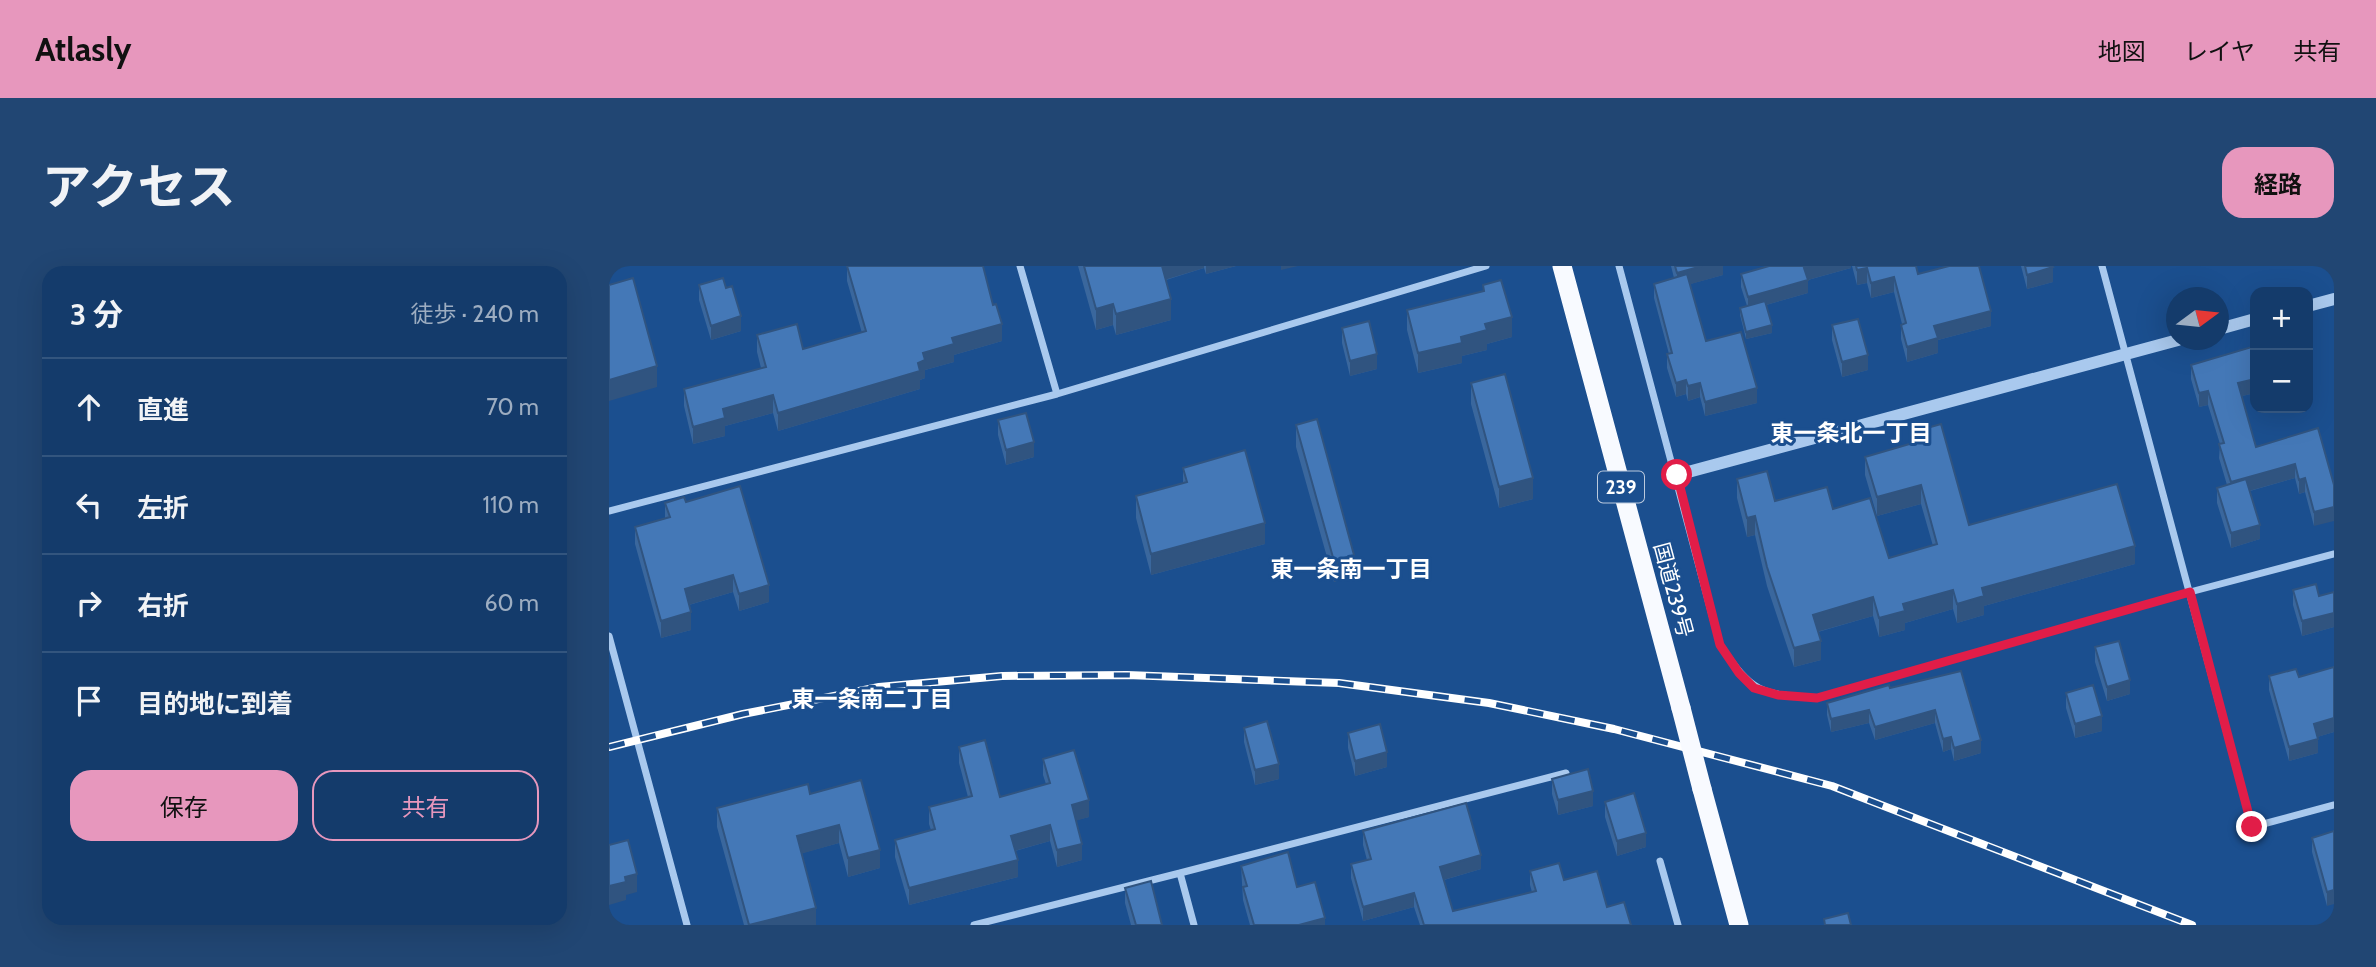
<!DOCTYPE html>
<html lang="ja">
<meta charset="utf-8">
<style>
body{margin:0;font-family:Cabin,"Noto Sans JP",sans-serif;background:#214673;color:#f1f3f6}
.controls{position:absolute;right:21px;top:21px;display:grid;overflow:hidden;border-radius:14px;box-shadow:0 7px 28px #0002}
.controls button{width:63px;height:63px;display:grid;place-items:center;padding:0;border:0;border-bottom:2px solid #33557e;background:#143b6b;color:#f1f3f6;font:35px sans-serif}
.compass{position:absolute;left:1557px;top:21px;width:63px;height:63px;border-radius:50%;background:#143b6b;box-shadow:0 7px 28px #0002;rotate:75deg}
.stop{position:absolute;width:21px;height:21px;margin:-16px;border:5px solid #e11d48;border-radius:50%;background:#fff}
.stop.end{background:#e11d48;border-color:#fff;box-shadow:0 2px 7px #0008}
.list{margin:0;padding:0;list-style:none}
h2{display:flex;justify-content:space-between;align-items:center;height:91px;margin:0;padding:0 28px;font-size:30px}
h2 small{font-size:23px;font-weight:400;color:#9dadc1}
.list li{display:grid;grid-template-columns:46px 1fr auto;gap:21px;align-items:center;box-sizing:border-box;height:98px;padding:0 28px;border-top:2px solid #33557e}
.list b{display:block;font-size:26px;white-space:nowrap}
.list em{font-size:23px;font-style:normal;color:#9dadc1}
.actions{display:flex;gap:14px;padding:21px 28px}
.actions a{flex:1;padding:16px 0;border:2px solid #e797bd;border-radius:21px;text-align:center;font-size:24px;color:#e797bd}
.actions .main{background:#e797bd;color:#111}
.icon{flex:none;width:38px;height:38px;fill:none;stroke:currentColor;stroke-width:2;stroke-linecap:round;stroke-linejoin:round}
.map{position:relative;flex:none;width:1725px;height:659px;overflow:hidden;border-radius:21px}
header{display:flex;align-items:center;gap:42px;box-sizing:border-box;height:98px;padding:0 35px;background:#e797bd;color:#111}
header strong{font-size:33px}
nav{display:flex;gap:38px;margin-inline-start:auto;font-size:24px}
.intro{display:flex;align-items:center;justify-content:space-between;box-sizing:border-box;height:168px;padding:0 42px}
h1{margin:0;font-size:49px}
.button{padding:18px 32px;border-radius:21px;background:#e797bd;color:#111;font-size:24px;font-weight:700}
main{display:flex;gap:42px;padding:0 42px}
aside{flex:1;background:#143b6b;border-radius:21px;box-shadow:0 7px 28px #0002}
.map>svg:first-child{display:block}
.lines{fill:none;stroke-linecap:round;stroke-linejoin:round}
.minor{stroke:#a9c9ee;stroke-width:7}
.tertiary{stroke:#a9c9ee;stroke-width:12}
.trunk{stroke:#f8faff;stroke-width:19}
.rail-casing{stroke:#fff;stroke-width:8}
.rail{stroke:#1b4f8f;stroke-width:5;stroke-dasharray:16;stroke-linecap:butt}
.trunk-bridge{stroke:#f8faff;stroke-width:19}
.wall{fill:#3a679d}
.shaded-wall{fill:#305480}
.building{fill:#4478b7;stroke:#305480;stroke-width:2}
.route{stroke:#e11d48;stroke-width:9}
.labels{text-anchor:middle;stroke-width:6;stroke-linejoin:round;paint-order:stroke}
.shield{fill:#1b4f8f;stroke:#bbcadd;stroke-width:2}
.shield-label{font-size:19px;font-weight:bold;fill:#fff}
.street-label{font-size:21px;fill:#fff;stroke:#1b4f8f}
.neighbourhood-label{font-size:23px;font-weight:bold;fill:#fff;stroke:#1b4f8f}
</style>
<header>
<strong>Atlasly</strong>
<nav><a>地図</a><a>レイヤ</a><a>共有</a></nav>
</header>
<div class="intro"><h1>アクセス</h1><a class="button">経路</a></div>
<main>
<aside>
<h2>3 分<small>徒歩 · 240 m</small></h2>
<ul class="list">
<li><svg class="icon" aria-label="ahead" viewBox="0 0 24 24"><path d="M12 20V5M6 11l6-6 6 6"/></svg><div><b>直進</b></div><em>70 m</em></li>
<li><svg class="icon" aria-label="left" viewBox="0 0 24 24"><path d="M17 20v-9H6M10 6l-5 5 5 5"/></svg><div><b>左折</b></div><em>110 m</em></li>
<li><svg class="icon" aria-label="right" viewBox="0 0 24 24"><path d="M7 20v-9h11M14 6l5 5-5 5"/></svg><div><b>右折</b></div><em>60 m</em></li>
<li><svg class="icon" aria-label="arrive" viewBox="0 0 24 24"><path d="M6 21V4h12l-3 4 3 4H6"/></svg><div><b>目的地に到着</b></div></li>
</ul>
<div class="actions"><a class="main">保存</a><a>共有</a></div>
</aside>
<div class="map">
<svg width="1725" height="659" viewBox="0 0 1725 659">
<rect width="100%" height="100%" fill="#1b4f8f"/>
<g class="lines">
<path class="minor" d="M411,0L448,128
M1010,0L1111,379C1144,428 1151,428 1208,432L1581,326L1725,288
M1493,0L1643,561L1725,539
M0,245L448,128L877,0
M0,370L78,659
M1051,595L1069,659
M571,607L957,507
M365,659L571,607L585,659"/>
<path class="tertiary" d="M1699,40L1725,33
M1610,63L1646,53
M1068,209L1569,74"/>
<path class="trunk" d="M953,0L1072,442
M1093,523L1130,659"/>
<g class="rail-casing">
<path id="rail" d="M0,481L134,448L270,421L393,410L518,409L730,417L880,437L1005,463L1223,520L1583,659"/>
</g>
<use href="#rail" class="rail"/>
<path class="trunk-bridge" d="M1072,442L1093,523"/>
</g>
<path class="wall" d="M238,0H374L393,75L345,89V96L316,104V112L311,114V123L169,165L164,147L116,160V170L84,178L75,140V123L152,102L148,86V69L194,83L253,67L238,15Z
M469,0H627L597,8L595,2L557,14L562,54L507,69L504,59L487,64Z
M1062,0H1114V9L1081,18L1097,75L1148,137L1096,150L1091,131L1079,135L1077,128L1067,131L1058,102V88H1060L1045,32V18L1065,12Z
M1158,0H1242V2L1199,14V27L1157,39L1163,67L1137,73L1131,49V42L1138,40L1132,21V8Z
M1243,0H1307L1309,8L1382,60L1329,74V87L1298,96L1292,73V59L1293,58L1285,26L1262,32L1258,17L1248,19Z
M1412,0H1443L1444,16L1418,23Z
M90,19L117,22L132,65L102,74L90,34Z
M874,19L903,71L878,78V84L853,90V97L809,107L798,64V44L874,25Z
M1223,59L1259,104L1233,111L1223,74Z
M733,62L768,103L741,110L733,77Z
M1582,99L1646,127L1633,130L1647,181L1709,162L1705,260L1696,226L1690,228L1686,212L1641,225L1651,273L1622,282L1608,237V222L1618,219L1610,192L1611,178L1599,139L1590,141L1582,113Z
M862,117L924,233L890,242L862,138Z
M389,154L425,191L397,199L389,169Z
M687,159L745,310L725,316L687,181Z
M1311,164L1360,259L1526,298L1375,340V349L1348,357L1344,343L1296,357V364L1270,371L1264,350L1209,366L1212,394L1185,401L1158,320L1146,269L1138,271L1128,232V213L1166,235L1224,243L1280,292L1324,280L1312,238L1268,250L1256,209V191L1311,175Z
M574,202L656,278L542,309L527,252V230L574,217Z
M77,236L160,336L130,345L124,326L80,339L82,364L52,372L26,278V261L56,252V237Z
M1684,324L1710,330L1725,326V361L1693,370L1684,339Z
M1486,381L1521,428L1498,435L1486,396Z
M1352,405L1372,487L1345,495L1342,483L1334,486L1326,457L1266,474L1260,457L1222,466L1218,449V437Z
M1660,410L1725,466L1708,471L1709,487L1680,495L1660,424Z
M1457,427L1493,465L1466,472L1457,442Z
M635,462L670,513L646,519L635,476Z
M739,467L778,501L746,510L739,482Z
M350,481L391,531L437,518L434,509V493L480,551L467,554L473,594L448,601L441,575L406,585L409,611L300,639L286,591V574L322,564L320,558V541L359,531L350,497Z
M943,513L984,540L949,549L943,528Z
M201,528L271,602L239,611L230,577L193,587L207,659H135L108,561V542Z
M996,536L1037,581L1008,590L996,551Z
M754,565L872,603L835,614L844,645L923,626L921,619V605L955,614L998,641L1022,659H811L805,641L754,655L742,612V598L758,594L754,579Z
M1725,565L1718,640L1703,586V572Z
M632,600L688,621L716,659H641L634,634Z
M516,622L553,659H522L516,637Z"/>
<path class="shaded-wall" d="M552,0H595V2L552,15Z
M597,0H627L597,8Z
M672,0H689L672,4Z
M1093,0H1114V9L1068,22V7Z
M1202,0H1242V2L1195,15V2Z
M1444,1V16L1418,23V9Z
M1258,2V17L1248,19V4Z
M1285,11V26L1262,32V17Z
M1199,14V27L1139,44V31Z
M562,33V54L507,69V48Z
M504,38V59L487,64V43Z
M1382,45V60L1329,74V87L1298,96V81L1325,60Z
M132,50V65L102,74V60Z
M903,51V71L878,78V84L853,90V97L809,107V87L852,71L876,58Z
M393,58V75L345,89V96L316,104V112L311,114V123L169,165V147L309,97L314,87L343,72Z
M1163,59V67L1137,73V66Z
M768,88V103L741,110V95Z
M1259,89V104L1233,111V96Z
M48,100V121L0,135V114Z
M1646,113V127L1629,131V117Z
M1077,114V128L1067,131V117Z
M1091,117V131L1079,135V120Z
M1148,122V137L1096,150V136Z
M1599,125V139L1590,141V127Z
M164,129V147L116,160V170L84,178V161L114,143Z
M425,176V191L397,199V184Z
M1686,198V212L1622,230V216Z
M924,212V233L890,242V221Z
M1696,212V226L1690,228V214Z
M1312,219V238L1268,250V231Z
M1725,241V255L1705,260V246Z
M1146,250V269L1138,271V252Z
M656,257V278L542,309V288Z
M1651,259V273L1622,282V267Z
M1526,280V298L1375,340V349L1348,357V338L1373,322Z
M745,289V310L725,316V295Z
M124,309V326L76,340V323Z
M160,319V336L130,345V328Z
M1344,324V343L1296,357V364L1270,371V352L1294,338Z
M1264,331V350L1204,367V349Z
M82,346V364L52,372V355Z
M1725,347V361L1693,370V355Z
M1212,375V394L1185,401V382Z
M1521,414V428L1498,435V421Z
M1260,444V457L1222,466V453Z
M1326,444V457L1266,474V461Z
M1493,450V465L1466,472V458Z
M1725,452V466L1705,472V458Z
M1342,471V483L1334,486V473Z
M1709,473V487L1680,495V481Z
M1372,474V487L1345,495V482Z
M778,486V501L746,510V495Z
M670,498V513L646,519V504Z
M984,525V540L949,549V534Z
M480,534V551L463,556V539Z
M230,559V577L188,589V570Z
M441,559V575L402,586V570Z
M1037,567V581L1008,590V575Z
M473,578V594L448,601V584Z
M271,584V602L239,611V592Z
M872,589V603L831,615V601Z
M409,594V611L300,639V622Z
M28,608V626L17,629V634L0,639V620L16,611Z
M1725,624V638L1718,640V626Z
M805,627V641L754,655V641Z
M207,642V659H142Z
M716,652V659H690Z"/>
<path class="building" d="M238,0H374L384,39L387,38L393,58L343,72L345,78L314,87L316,94L309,97L311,105L169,147L164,129L114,143L116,152L84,161L75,123L157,101L148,69L188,58L194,83L257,65Z
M475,0H553L562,33L507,48L504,38L487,43Z
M1066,0H1093L1068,7Z
M1160,0H1202L1195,2L1199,14L1139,31L1132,8Z
M1247,0H1307L1309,8L1340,0H1370L1382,45L1325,60L1329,72L1298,81L1292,59L1297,57L1285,11L1262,17L1258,2L1248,4Z
M1416,0H1443L1444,1L1418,9Z
M1078,8L1097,75L1132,66L1148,122L1096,136L1091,117L1079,120L1077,114L1067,117L1058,88L1063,87L1045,18Z
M24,12L48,100L0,114V19Z
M114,12L117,22L123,20L132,50L102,60L90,19Z
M892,14L903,51L876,58L878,64L852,71L853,77L809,87L798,44L875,25L874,19Z
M1156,35L1163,59L1137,66L1131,42Z
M1249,53L1259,89L1233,96L1223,59Z
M760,55L768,88L741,95L733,62Z
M1646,80V113L1629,117L1647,181L1709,162L1725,219V241L1705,246L1696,212L1690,214L1686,198L1622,216L1610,178L1615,177L1599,125L1590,127L1582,99Z
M896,108L924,212L890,221L862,117Z
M417,147L425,176L397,184L389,154Z
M708,153L745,289L725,295L687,159Z
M1332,158L1360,259L1508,218L1526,280L1373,322L1375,330L1348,338L1344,324L1294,338L1296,345L1270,352L1264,331L1204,349L1212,375L1185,382L1158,301L1146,250L1138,252L1128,213L1158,205L1166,235L1218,221L1224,243L1261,232L1280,292L1328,278L1312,219L1268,231L1256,191L1314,174L1311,164Z
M636,184L656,257L542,288L527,230L578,216L574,202Z
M1637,213L1651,259L1622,267L1608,222Z
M131,220L160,319L130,328L124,309L76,323L82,346L52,355L26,261L61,251L56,237L75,231L77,236Z
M1707,318L1710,330L1725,326V347L1693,355L1684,324Z
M1510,375L1521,414L1498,421L1486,381Z
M1725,401V452L1705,458L1709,473L1680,481L1660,410L1687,403L1690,411Z
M1352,405L1372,474L1345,482L1342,471L1334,473L1326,444L1266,461L1260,444L1222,453L1218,437L1280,419L1281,422Z
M1484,419L1493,450L1466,458L1457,427Z
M658,455L670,498L646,504L635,462Z
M771,458L778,486L746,495L739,467Z
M376,474L391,531L441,517L434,493L465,484L480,534L463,539L473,578L448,584L441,559L402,570L409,594L300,622L286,574L326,563L320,541L363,530L350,481Z
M979,503L984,525L949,534L943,513Z
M252,514L271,584L239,592L230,559L188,570L207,642L140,659L108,542L199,518L201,528Z
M1025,527L1037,567L1008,575L996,536Z
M857,537L872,589L831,601L844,645L927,625L921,605L950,597L955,614L988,605L998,641L1015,636L1022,659H815L805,627L754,641L742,598L762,593L754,565Z
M1725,565V624L1718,626L1703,572Z
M19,574L28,608L16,611L17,616L0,620V579Z
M679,586L688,621L706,616L716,652L690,659H645L634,621L638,620L632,600Z
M542,615L553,659H527L516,622Z
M1239,647L1242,659H1216L1215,653Z"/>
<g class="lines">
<path class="route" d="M1068,209L1111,379L1130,407L1145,422L1169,429L1208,432L1581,326L1643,561"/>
</g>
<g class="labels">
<rect class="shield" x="989" y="205.5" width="46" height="31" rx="5"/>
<g class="shield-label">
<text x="1012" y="228">239</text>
</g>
<g class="street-label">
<text transform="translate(1064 324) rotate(75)" y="7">国道239号</text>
</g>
<g class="neighbourhood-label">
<text x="1242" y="175">東一条北一丁目</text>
<text x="742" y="311">東一条南一丁目</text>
<text x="263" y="441">東一条南二丁目</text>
</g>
</g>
</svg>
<div class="controls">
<button>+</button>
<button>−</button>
</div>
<svg class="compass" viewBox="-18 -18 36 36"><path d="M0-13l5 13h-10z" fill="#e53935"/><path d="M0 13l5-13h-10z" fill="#9dadc1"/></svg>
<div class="stop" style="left:1068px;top:209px"></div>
<div class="stop end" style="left:1643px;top:561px"></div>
</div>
</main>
